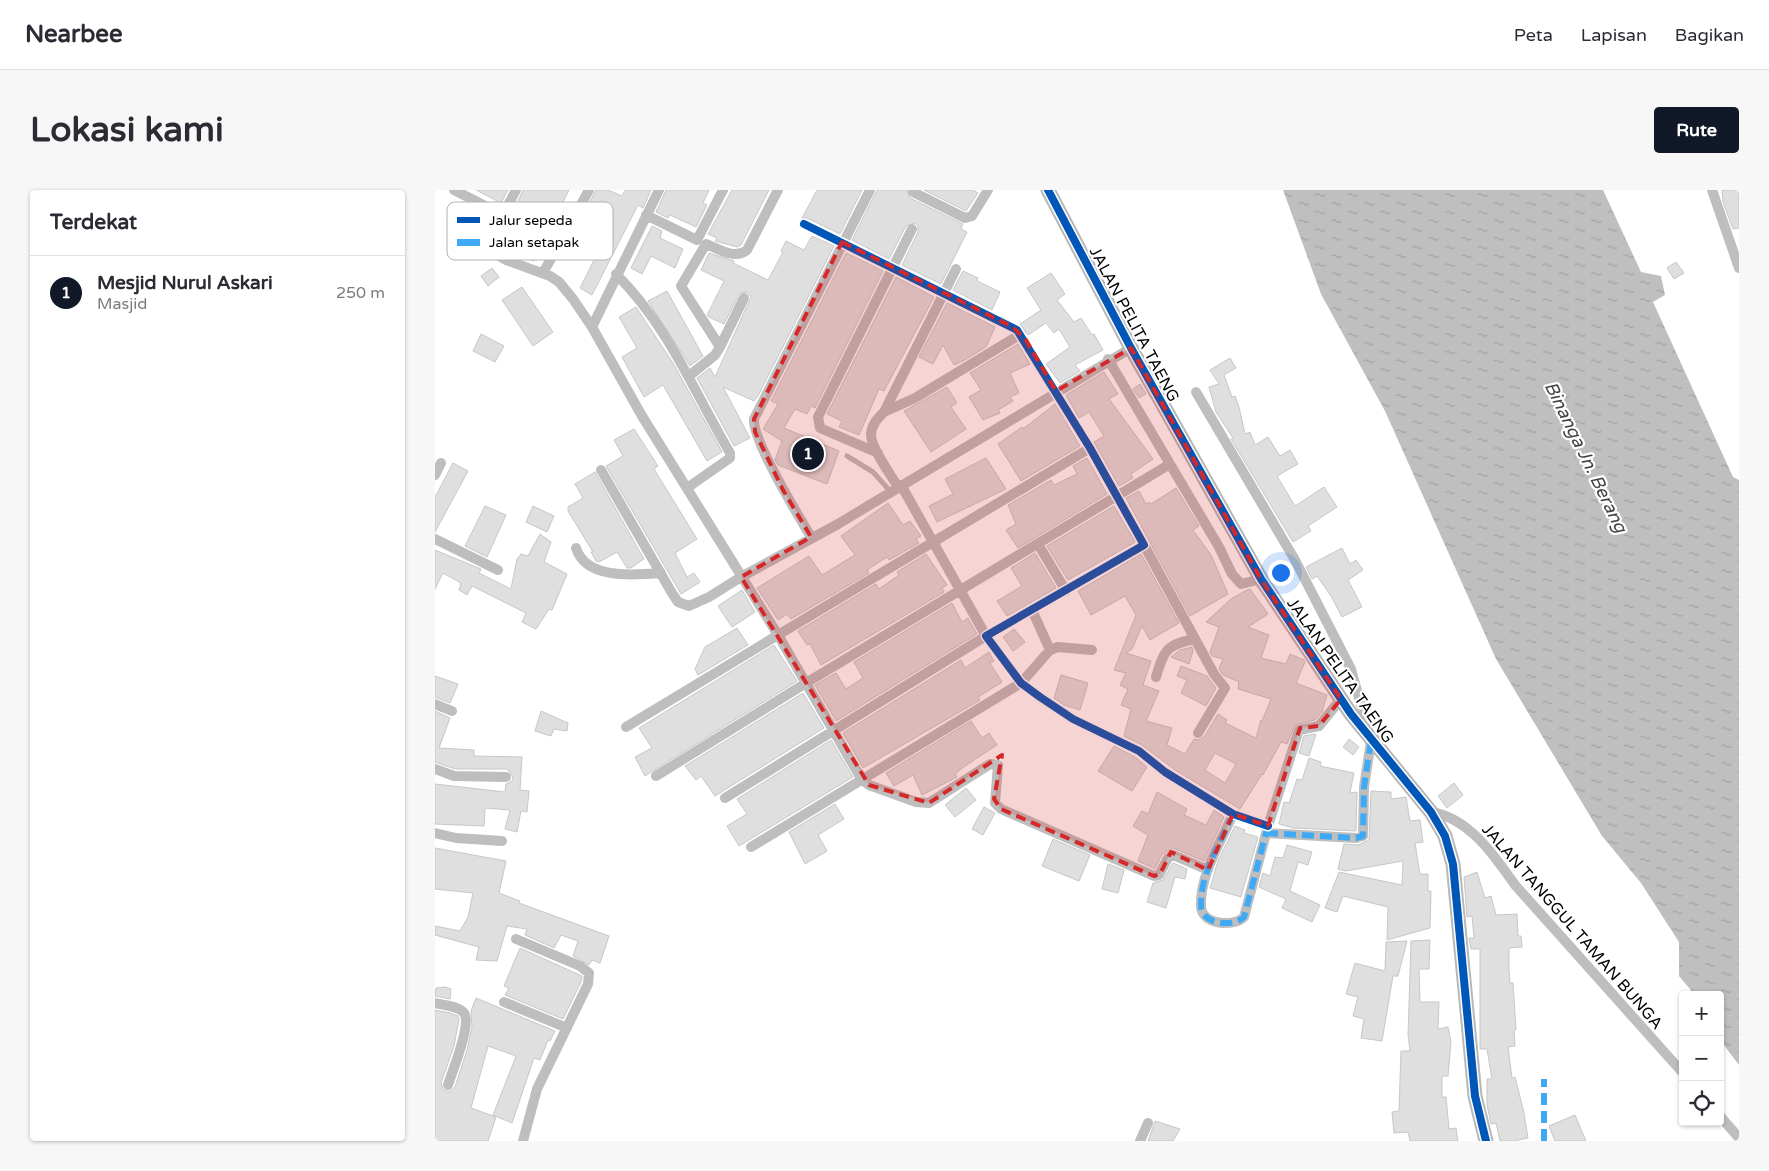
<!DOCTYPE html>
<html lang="id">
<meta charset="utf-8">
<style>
body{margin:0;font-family:"Varela Round",sans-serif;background:#f7f7f7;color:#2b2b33}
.controls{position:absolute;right:15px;bottom:15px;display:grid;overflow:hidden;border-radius:5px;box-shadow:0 1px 4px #0004}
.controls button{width:45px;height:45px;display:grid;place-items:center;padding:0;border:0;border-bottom:1px solid #e1e1e2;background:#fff;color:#2b2b33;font:25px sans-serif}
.you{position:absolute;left:845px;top:382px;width:18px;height:18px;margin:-12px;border:4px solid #fff;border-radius:50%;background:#1a73e8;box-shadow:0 0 0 8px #1a73e833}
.badge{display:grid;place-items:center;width:32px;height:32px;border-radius:50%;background:#111827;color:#fff;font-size:16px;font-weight:700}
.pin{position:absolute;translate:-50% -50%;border:2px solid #fff;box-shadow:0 1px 5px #0006}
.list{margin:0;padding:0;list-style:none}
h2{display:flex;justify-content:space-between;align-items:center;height:65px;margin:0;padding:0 20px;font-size:21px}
h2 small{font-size:16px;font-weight:400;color:#7c7c81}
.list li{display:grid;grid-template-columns:32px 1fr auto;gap:15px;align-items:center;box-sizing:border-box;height:75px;padding:0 20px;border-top:1px solid #e1e1e2}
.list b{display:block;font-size:19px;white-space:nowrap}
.list p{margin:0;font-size:16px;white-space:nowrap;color:#7c7c81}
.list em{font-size:16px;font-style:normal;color:#7c7c81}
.icon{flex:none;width:28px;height:28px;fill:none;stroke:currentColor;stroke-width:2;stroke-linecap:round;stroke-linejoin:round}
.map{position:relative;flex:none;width:1304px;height:951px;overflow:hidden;border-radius:5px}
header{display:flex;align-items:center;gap:30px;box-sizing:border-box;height:70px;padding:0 25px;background:#fff;border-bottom:1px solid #e1e1e2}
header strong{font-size:24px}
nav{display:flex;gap:28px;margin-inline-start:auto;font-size:18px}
.intro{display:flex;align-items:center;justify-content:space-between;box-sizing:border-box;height:120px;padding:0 30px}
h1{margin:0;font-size:35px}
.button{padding:12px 22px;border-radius:5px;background:#111827;color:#fff;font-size:18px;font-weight:700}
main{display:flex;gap:30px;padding:0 30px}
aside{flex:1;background:#fff;border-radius:5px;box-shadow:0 1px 4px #0004}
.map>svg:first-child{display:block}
.water{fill:url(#water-ripples)}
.building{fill:#dfdfdf;stroke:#c7c7c7;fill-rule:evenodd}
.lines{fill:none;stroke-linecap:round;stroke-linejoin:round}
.lane{stroke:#bebebe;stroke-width:5}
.street{stroke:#bebebe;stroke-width:10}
.secondary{stroke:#b8b8b8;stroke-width:15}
.quiet{stroke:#3fa9f5;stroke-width:6;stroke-dasharray:12 6;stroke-linecap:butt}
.cycleway-casing{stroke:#fff;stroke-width:11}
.cycleway{stroke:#0057b8;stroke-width:8}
.marked{fill:#d62828;fill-opacity:0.2;stroke:#d62828;stroke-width:4;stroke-dasharray:10 6;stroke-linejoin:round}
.labels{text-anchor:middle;stroke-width:4.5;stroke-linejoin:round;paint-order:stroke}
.street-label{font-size:16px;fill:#000;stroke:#fff}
.water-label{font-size:18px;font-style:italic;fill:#444;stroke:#fff}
.key{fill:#fff;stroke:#b2b2b2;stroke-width:1}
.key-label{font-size:14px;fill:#000}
</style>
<header>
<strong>Nearbee</strong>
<nav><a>Peta</a><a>Lapisan</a><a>Bagikan</a></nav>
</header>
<div class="intro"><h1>Lokasi kami</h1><a class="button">Rute</a></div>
<main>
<aside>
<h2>Terdekat<small></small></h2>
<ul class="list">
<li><span class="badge">1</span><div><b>Mesjid Nurul Askari</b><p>Masjid</p></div><em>250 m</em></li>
</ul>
</aside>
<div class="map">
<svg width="1304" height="951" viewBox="0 0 1304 951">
<defs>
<pattern id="water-ripples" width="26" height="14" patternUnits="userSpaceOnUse" patternTransform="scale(1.25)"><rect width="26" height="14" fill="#bfbfbf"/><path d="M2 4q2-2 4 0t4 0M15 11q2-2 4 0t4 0" fill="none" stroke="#a2a2a2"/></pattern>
</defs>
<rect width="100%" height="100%" fill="#fff"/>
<path class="water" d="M848,0H1168L1206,82L1226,86L1230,105L1218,112L1298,287L1304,290V875L1285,850V805H1260L1244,786V752L1206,693L1167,646L1061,469L950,221L886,104Z"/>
<path class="building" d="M41,0H73L66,13Z
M88,0H134L99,71L63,55Z
M161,0H173L187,6L190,0H216L208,18L203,15L157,105L145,98L164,60L137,45Z
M231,0H274L268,13L272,15L261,37L235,25L233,28L221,22Z
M297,0H334L306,55L302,57L280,51L282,48L273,44Z
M382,0H427L405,44L372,28H367Z
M442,0H472L475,8L528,34L526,39L532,42L506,94L467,75L483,42V36L480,33L471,36L454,69L417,50Z
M489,0H538L543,3L531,21Z
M1287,0H1304V38L1298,39L1288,12Z
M217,36L227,41L225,48L248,59L240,78L216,66L207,84L196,78Z
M377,46L399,56L323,206L319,211L288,197L315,248L299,256L262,188L275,178L280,187L316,107L312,102L305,103L289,134L274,127L272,125L289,91L266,80L274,63L299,71L298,73L333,90L348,62L346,61L351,51L369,60Z
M411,63L448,81L380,218L376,216L372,224L360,219L349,238L404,261L392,294L343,275L340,270L347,251L328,239L343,214L336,211Z
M1241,72L1249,83L1239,89L1232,78Z
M57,78L64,87L53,96L46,86Z
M528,81L543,88L542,91L565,102L557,120L518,100Z
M616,83L630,104L622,110L639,132L646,128L657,145L659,144L668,160L640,175L645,181L625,193L611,174L635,157L624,139L619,143L611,133L593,145L585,134L606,120L592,98Z
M461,87L499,107L449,201L444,199L424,245L404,237L407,231L392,224Z
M87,97L118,142L98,156L67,110Z
M232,101L268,166L255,176L213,111Z
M512,113L560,137L551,157L528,171L519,175L508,155L498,174L484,167Z
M201,117L238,173L287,262L272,271L228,195L209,207L187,167L202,158L184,127Z
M46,144L69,156L60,172L38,161Z
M583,154L595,174L575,183L584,203L575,207L578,211L563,220L565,223L548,230L534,207L546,200L535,183Z
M795,168L801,178L789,185L797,207L800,206L804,217L810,244L815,242L820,255L833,247L845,266L855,260L863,274L842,286L860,316L889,297L902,317L873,336L876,341L858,352L796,249L798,248L781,222L774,197L784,194L775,180Z
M669,182L683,204L674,209L718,269L696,284L698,288L684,296L659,252L669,246L654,222L644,228L631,205Z
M705,194L711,204L704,208L698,199Z
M512,197L522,213L516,217L531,239L496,262L469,221Z
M620,214L645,256L586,291L563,254L587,237L588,239Z
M199,239L223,276L219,279L262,349L240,363L252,387L259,383L265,392L246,404L171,276L188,266L179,250Z
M551,268L571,299L502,332L494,316L518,304L510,289Z
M652,268L672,304L583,358L571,340L581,334L573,315L616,290L619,295L642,284L638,276Z
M18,273L33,281L0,342V307Z
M160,282L209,369L196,378H192L182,362L164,372L161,371L156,362H158L133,321V317L148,308L140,294Z
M741,298L764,336L758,340L776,365L793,404L755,426L691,308L704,301L711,314L714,312L716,314Z
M453,313L468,335L475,331L486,346L481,349L484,353L454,370L452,367L432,380L434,383L356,429L352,424L343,430L322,398L374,366L387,385L420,365L406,346Z
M50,316L71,325L52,367L30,356Z
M98,316L119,326L112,342L91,332Z
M679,316L700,352L633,390L612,356Z
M105,344L116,352L109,372L132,384L117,420L114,419L101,439L87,432L91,423L37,396L32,405L24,400L26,393L8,383L0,399V360L46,379L44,383L76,399L82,369L86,364L93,366Z
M907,358L915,374L921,370L928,380L913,390L927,417L907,427L896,406L882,386L877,389L871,377Z
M600,363L621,398L572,426L562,411L587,396L576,378Z
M491,364L512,395L507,398L509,402L386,475L375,454L372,455L363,441L441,394L444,399L464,385L462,382Z
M706,364L744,433L715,450L707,436L697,459L691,463L716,471L708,495L724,501L711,531L737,538L732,555L750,564L759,549L763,550L769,547L783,524L792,530L790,533L821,548L826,530L827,531L836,509L803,499L804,492L788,485L784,479L788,469L777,466L775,462L784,437L771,432L796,409L812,400L815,399L833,424L813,437L834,445L826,468L851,474L855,464L869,470L870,472L861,493L892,505L887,522L880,530L860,535L852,554L846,552L828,585L827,584L805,619L740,580L707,555L689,546L696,519L686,515L693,499L685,495L691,483L679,480L701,425L690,406L656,425L643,401ZM780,563L801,574L790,593L770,580Z
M307,400L320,422L297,437L283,416Z
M517,413L527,432L533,428L542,444L401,531L380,495L401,483L411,499L428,488L419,472Z
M302,438L313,455L263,485L260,479L270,457Z
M579,439L590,452L578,461L568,447Z
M339,455L362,491L210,586L200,567L217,558L204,538Z
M757,457L758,461L754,474L736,467L745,460Z
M554,462L559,471L555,473L567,492L543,507L545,510L428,578L408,543L526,470L530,478Z
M746,476L772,486L781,498L771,516L746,503L752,490L742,486Z
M626,485L653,493L645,520L629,515L619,508Z
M0,486L23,494L15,513L0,507Z
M368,503L389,538L280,606L266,586L261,590L250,576Z
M0,521L15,528L4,558L39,560V566L87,567L85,600L94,601L92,622L86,621L82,642L70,639L75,620L50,618L49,636L0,634V594L70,602L71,594L77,591L78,587L72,579H20L0,572Z
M106,521L133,533L132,541L119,539L116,546L100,541Z
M536,531L547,548L554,543L562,555L530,576L520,584L522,587L487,605L478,585L459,596L451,583Z
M881,544L874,566L864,563L869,546Z
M914,549L924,557L918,565L908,557Z
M396,550L418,587L304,656L292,636L312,624L302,609Z
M679,556L700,567L712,577L697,601L663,581Z
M874,568L886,572L885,576L919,583L915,603L922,602L921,641L858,638L844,634L849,612L854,613L862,589L867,590Z
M1019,593L1028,605L1012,618L1003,606Z
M531,598L541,610L520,627L510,615Z
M936,601L956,602V609L971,607L975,631L985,630L988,652L980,653L985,684H993V701H996L995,738L952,750L953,717L908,706L902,722L890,718L904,682L967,695L968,671L911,681L903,679L909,654L923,655L934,650Z
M722,602L752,619L749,625L771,635L779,620L789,627L769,671L738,658L727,664L720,679L703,671L713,645L698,636L707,621L713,624Z
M400,614L409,629L383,645L392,661L370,674L354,642Z
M549,617L560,623L548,645L537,639Z
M800,636L810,640L809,643L823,647L806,707L775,698L783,671Z
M618,649L655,665L644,691L607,676Z
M852,655L877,662L873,675L863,672L855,701L885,715L877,732L847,718L851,709L824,697L828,683L835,686L840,667L848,668Z
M0,658L71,671L64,703L85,711L84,713L174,746L165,773L157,770L154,775L138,766L143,751L126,745L119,758L90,745L92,739L72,736L62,771L41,770L44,757L0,745V736L25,741L33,727L38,703L0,699Z
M738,673L752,679L750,689L740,687L731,718L712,712L718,693L728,690Z
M673,674L689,680L683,703L667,699Z
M1042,682L1050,708L1056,706L1061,725L1082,724L1083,746H1086L1087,757L1074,758V779L1075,793H1078L1081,840H1079L1080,856L1073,857L1077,888L1080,887L1089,923L1093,948L1079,951H1065L1061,933L1056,934L1052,915V889H1057L1052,859H1045V759H1036L1034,748H1039L1037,726L1032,727L1029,687Z
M995,750L994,779H984L985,812H1004L1003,839L1013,837L1016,852L1013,886H1007V907H1011L1014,939L1021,938L1023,951H975L973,942L959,943L957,922L964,921L966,861H975L973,845L976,751Z
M972,751L963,786H958L947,851L926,848L929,829L918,826L923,807L911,804L920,773L950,781L951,752Z
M85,758L147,786L146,792L128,829L70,805L74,798L69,796Z
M10,797L16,799L15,809L0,806L1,798Z
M41,808L120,841L115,851L113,850L105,870L99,868L77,933L58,925L81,866L53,856L36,918L61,927L53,951H0V820L15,823L23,826L24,830L19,856L6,893L8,899L14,902L20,897L32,860L37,837L36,821Z
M1140,925L1151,951H1120L1114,936Z
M720,931L745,939L738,951H713Z"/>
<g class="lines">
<path class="lane" d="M412,266L438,282L455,301"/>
<path class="street" d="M19,0L68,25
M81,0L56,47L54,53L56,61L71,70L115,86L124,92L138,109L157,137L207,226L343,445L191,537
M1277,0L1304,78
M478,2L530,28L537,26L553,0
M211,25L262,50L288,0
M369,34L582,140L655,258L709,355L551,446L586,493L605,507L638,529L704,561L730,582L798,624L833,636
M108,83L154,0
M181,84C234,137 258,200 295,263V268L252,298
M157,137L224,0
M285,157L309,108
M673,169L784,357L797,384L806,394L826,389
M254,186L280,165L285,157L246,96L271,54C284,59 300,70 312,60L343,0
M761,202L860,370L916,479L936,551L929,597L928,646L921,648L831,643
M449,222L480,208L586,144
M655,258L343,445L427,590L434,595L481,612L494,613L555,574L563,575L560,613L566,619L719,686L724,685L733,668L738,665L773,680
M443,263L385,238L383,227L477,39
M166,280L237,403L243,412L254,416L274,407L306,387L403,334L696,158
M0,285L6,273
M463,297C456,285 436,258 436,245C436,235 443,228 449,222L521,79
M376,347C363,325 317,250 319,229L435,0
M0,349L63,380
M603,354L631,401
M709,355L779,484L790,498L763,543
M141,358C151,390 199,385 226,383
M615,460L623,457L657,460
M721,487C729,460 731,455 759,449
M0,514L17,521
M0,579L19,586L71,587
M221,586L371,493L735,274
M290,608L551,446L466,295
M996,622C1034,628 1059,665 1080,695L1248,883
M798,624C786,652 765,684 766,716C766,734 798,738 809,727L833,636L864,540L884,536L906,509
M0,643L21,648L67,651
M316,657L586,493L615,460L597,420
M81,749L145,776L154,783L153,794L102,899L88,951
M69,812L132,838
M0,813C8,815 24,816 29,823C37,834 17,882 13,895
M1285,926L1304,948
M705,951L713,933"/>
<path class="secondary" d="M613,0L696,158L826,389L916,524L996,622L1010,646L1018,674L1040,906L1051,951"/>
<path class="quiet" d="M798,624C786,652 765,684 766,716C766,734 798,738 809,727L831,643L833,636L829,635
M831,643L921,648L928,646L929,597L936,551
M1109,951V889"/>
<g class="cycleway-casing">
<path id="cycleway" d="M613,0L696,158L826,389L916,524L996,622L1010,646L1018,674L1040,906L1051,951
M369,34L582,140L655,258L709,355L551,446L586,493L605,507L638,529L704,561L730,582L798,624L833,636"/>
</g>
<use href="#cycleway" class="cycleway"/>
</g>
<path class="marked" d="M407,52L578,137L591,150L621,201L696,158L826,389L906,509L884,536L865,538L833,636L798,624L773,680L736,662L725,684L719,686L566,619L559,609L567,565L494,613L434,595L306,387L376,347L348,300L320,242L319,229Z"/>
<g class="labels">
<g class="street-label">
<text transform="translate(700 134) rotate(62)" y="6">JALAN PELITA TAENG</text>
<text transform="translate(906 480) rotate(55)" y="6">JALAN PELITA TAENG</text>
<text transform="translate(1138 736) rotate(49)" y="6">JALAN TANGGUL TAMAN BUNGA</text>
</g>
<g class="water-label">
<text transform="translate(1151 267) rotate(64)" y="6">Binanga Jn. Berang</text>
</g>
</g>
<rect x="12" y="12" width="166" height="58" rx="8" class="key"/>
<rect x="22" y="27" width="23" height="6" fill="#0057b8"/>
<rect x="22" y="49" width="23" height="7" fill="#3fa9f5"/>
<g class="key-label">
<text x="54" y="35">Jalur sepeda</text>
<text x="54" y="57">Jalan setapak</text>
</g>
</svg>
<div class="controls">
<button>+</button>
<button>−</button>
<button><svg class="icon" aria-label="locate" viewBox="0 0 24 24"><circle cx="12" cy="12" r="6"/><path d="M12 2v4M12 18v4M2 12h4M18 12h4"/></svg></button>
</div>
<div class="you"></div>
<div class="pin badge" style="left:373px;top:264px">1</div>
</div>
</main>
